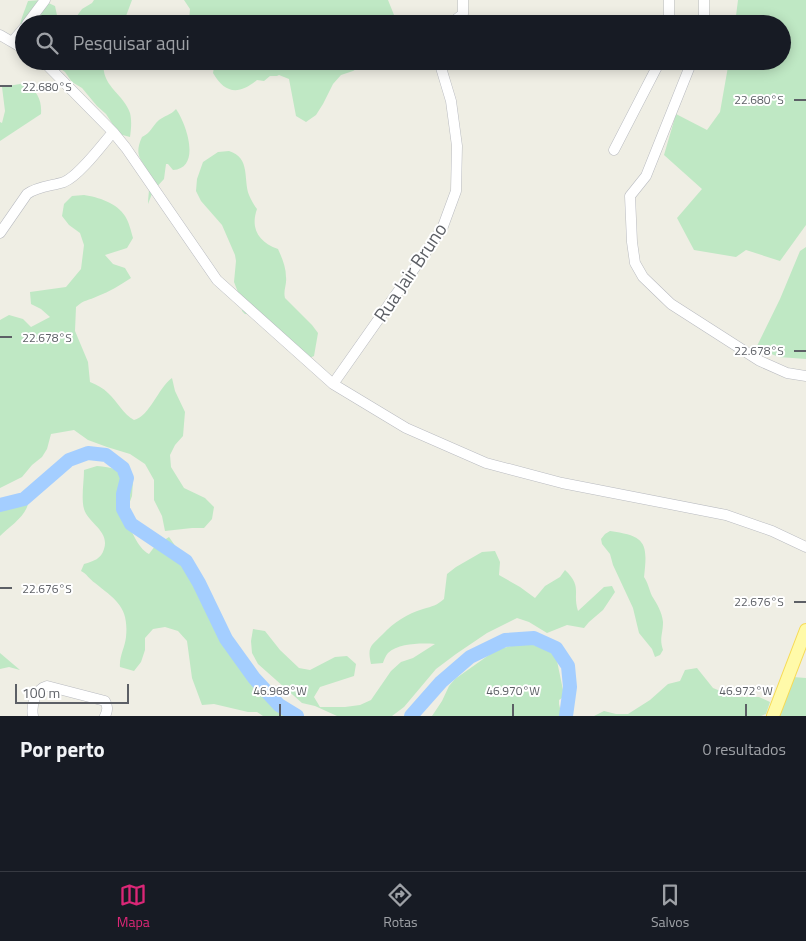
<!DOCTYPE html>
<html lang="pt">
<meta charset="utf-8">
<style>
body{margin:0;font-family:"Titillium Web",sans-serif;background:#242831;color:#f1f3f6}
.scale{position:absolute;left:15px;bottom:12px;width:114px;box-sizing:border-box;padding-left:5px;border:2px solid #5c5f65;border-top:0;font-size:14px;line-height:18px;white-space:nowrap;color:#5c5f65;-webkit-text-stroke:4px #fff;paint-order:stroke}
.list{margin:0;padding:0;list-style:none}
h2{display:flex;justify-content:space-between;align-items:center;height:65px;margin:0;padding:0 20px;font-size:21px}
h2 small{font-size:16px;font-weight:400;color:#9ea1a6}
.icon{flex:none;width:28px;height:28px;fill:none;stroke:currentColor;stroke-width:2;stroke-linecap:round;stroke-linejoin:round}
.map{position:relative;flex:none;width:806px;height:716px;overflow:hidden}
.search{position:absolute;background:#171b24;box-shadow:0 2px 12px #0003;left:15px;right:15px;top:15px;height:55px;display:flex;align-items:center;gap:12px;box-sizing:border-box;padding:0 18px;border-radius:28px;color:#9ea1a6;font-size:19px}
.sheet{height:155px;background:#171b24}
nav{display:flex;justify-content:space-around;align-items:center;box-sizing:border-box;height:70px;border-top:1px solid #363941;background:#171b24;font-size:14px;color:#9ea1a6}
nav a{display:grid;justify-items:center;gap:2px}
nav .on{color:#db2777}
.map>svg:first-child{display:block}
.green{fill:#bfe8c4}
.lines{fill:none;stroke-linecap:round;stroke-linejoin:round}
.river{stroke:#a4ceff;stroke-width:14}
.minor-casing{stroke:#b9bbc0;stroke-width:11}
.major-casing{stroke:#f7db55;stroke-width:14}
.minor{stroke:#fff;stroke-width:10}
.major{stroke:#fffaa9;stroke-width:12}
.ticks{fill:none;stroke:#5c5f65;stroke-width:2}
.labels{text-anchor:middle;stroke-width:4;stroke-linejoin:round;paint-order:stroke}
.street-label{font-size:19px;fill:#5c5f65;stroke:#fff}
.ticks-label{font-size:12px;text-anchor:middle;fill:#5c5f65;stroke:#fff;stroke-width:4;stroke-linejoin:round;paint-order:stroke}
</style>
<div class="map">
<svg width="806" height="716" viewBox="0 0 806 716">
<rect width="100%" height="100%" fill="#efeee4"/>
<path class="green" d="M42,0L55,6L58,20L63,24H24V48C13,34 23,16 28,1Z
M94,0H132L123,24H71L82,9L92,3Z
M184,0H388L394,15L393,24H186L189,21L190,9Z
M738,0H806V225L780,261L746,250L736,257L694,250L677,218L702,189L664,155L676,114L707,130L720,112L729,61H782V24H735Z
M50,61H104C100,86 123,93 130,113C132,121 131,130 130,137L119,134L106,114L97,106L82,88L72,82L65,72Z
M215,61H369L353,71L341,75L333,84L323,104L316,115L306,122L296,116L289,79L279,75L277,76H270L264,81L257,80C239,95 225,94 213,73Z
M26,83C37,92 42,99 41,114L0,141V122L2,123L5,111L2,87Z
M176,109C186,123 202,168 173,170L168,164H166L164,179L153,191L148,204C148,196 150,187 149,179C148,161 131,161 142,137C151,133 152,126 159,120C164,116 171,115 176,109Z
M229,151C251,158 243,179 249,195C251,200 254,205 257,209C250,229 259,242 278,249C282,258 286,267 286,277C287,285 283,290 285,298L312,325L318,333L314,356L305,360L259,315L245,314L242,311L241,300L234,282L236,261L235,255L222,225L201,201L196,191L197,179L203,162L218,152Z
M84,195C98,197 117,203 125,216C129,222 131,231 133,238L127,248L105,255L113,264L125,268L131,278C120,285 109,292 98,296C88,301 85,299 76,307L75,331L88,362L90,382C97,385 103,388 108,393C117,401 123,414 134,420C150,416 158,388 172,378L175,391L185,412L183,436L175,445L170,455L171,467L184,488L205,498L214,507L212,519L204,528H192L165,531L162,516L154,500V480L145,464L130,454L107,447L88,440L74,430L51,434L47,449L42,457L32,465L22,477L0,488V320L9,315L23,319L31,327L50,317L41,309L31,304L30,292L66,287L81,269L84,245L80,233L69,225L62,216L64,204L72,196Z
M806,247V359L779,357L756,348L780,299L800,251Z
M97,466C111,467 123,470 133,481L132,496L125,515C130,527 137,548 149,554L155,546L169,537L190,567L205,594L211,610L235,644L252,683L273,707L285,716H263L257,712H248L214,704L202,705L192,678L187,641L178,631L165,627L153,629L145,638V650L141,662L134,671L120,667C119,657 125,647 126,637C129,607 116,600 95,583C89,579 87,574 81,571L84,564C94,561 101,559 104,549C110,531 88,523 84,509C81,498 84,482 84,470Z
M0,503L28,504C25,517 9,527 0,536Z
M610,531C646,536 648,543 644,577C648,583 649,589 652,596C657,604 662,612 663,622C663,634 659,638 663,650L660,655L655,657L652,649L639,633L633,608L613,565L610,554L602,544L601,539L605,534Z
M495,551L500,562L499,575L520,587L535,598L545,586L560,577L565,570C583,587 572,592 578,611L604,587L612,586L615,592L603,610L589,622L584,628L567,625L547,633L529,622L517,618L487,633L456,654L436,669L404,707L392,716H337L315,706L302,703L258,664L252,653L251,641L253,629L265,631L280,650L299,668L310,670L335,657L347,656L356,664L354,676L320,687L314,697L320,707H345L360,705L371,700L391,671L401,662L413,658L435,644C422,643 399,643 388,653C386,655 384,660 383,663L371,664C367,646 371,646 383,634C394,622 407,614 423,609C433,606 436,606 444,599L447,574L456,567L482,552Z
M530,644L544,648L556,656L563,690L562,698L559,700V704L562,716H432L442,701L449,686L455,679L496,650L515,645Z
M0,653L20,670L9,667L0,669Z
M697,668L713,688L735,697H759L770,702L766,714L761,716H594L604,711L616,714H628L650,700L668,684L680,681L685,670Z
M793,677L806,678V716H775Z"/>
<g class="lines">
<path class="river" d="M0,505L24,499L69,460L88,453L106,455L123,468L127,478L123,494V509L131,524L186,561L199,583L226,639L254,678L279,705L297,716
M411,716L441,682L470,657L505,640L534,638L556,648L568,666L570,687L566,716"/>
<g class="minor-casing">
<path id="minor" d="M669,0V24
M27,24L45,0
M450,24L463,14V0
M704,24V0
M0,35L24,49
M12,42L24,28
M43,61L113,132L126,148L217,280L333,384L406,428L486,463L562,483L726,515L772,531L806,547
M692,61L646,176L630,196L632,242L635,263L643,277L671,304L760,361L787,373L806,376
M614,150L660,61
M0,233L27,194C38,186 52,186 64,182C79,176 102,145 113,132
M333,384L442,229L456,191L457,146L451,101L439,61
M33,716C31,706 35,689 47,686L105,701C108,706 108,710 105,716"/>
</g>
<g class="major-casing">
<path id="major" d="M773,716L806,630"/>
</g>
<use href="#minor" class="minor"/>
<use href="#major" class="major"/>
</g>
<path class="ticks" d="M0,86H12M794,100H806M0,337H12M794,351H806M0,588H12M794,602H806M280,716V704M513,716V704M746,716V704"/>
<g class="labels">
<g class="street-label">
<text transform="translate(410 272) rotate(-56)" y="7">Rua Jair Bruno</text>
</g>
</g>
<g class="ticks-label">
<text x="47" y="91">22.680°S</text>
<text x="759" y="104">22.680°S</text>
<text x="47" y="342">22.678°S</text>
<text x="759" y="355">22.678°S</text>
<text x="47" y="593">22.676°S</text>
<text x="759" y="606">22.676°S</text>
<text x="280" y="695">46.968°W</text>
<text x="513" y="695">46.970°W</text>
<text x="746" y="695">46.972°W</text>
</g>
</svg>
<div class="scale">100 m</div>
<div class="search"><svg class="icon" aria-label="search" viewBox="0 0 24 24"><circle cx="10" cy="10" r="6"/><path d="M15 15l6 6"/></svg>Pesquisar aqui</div>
</div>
<section class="sheet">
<h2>Por perto<small>0 resultados</small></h2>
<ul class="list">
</ul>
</section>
<nav>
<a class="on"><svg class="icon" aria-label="map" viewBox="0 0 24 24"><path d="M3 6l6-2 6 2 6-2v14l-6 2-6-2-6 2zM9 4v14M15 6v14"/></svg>Mapa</a>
<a><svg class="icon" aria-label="directions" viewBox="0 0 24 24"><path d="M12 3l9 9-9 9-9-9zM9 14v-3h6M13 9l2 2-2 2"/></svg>Rotas</a>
<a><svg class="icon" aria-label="saved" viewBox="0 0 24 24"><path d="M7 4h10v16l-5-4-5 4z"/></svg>Salvos</a>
</nav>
